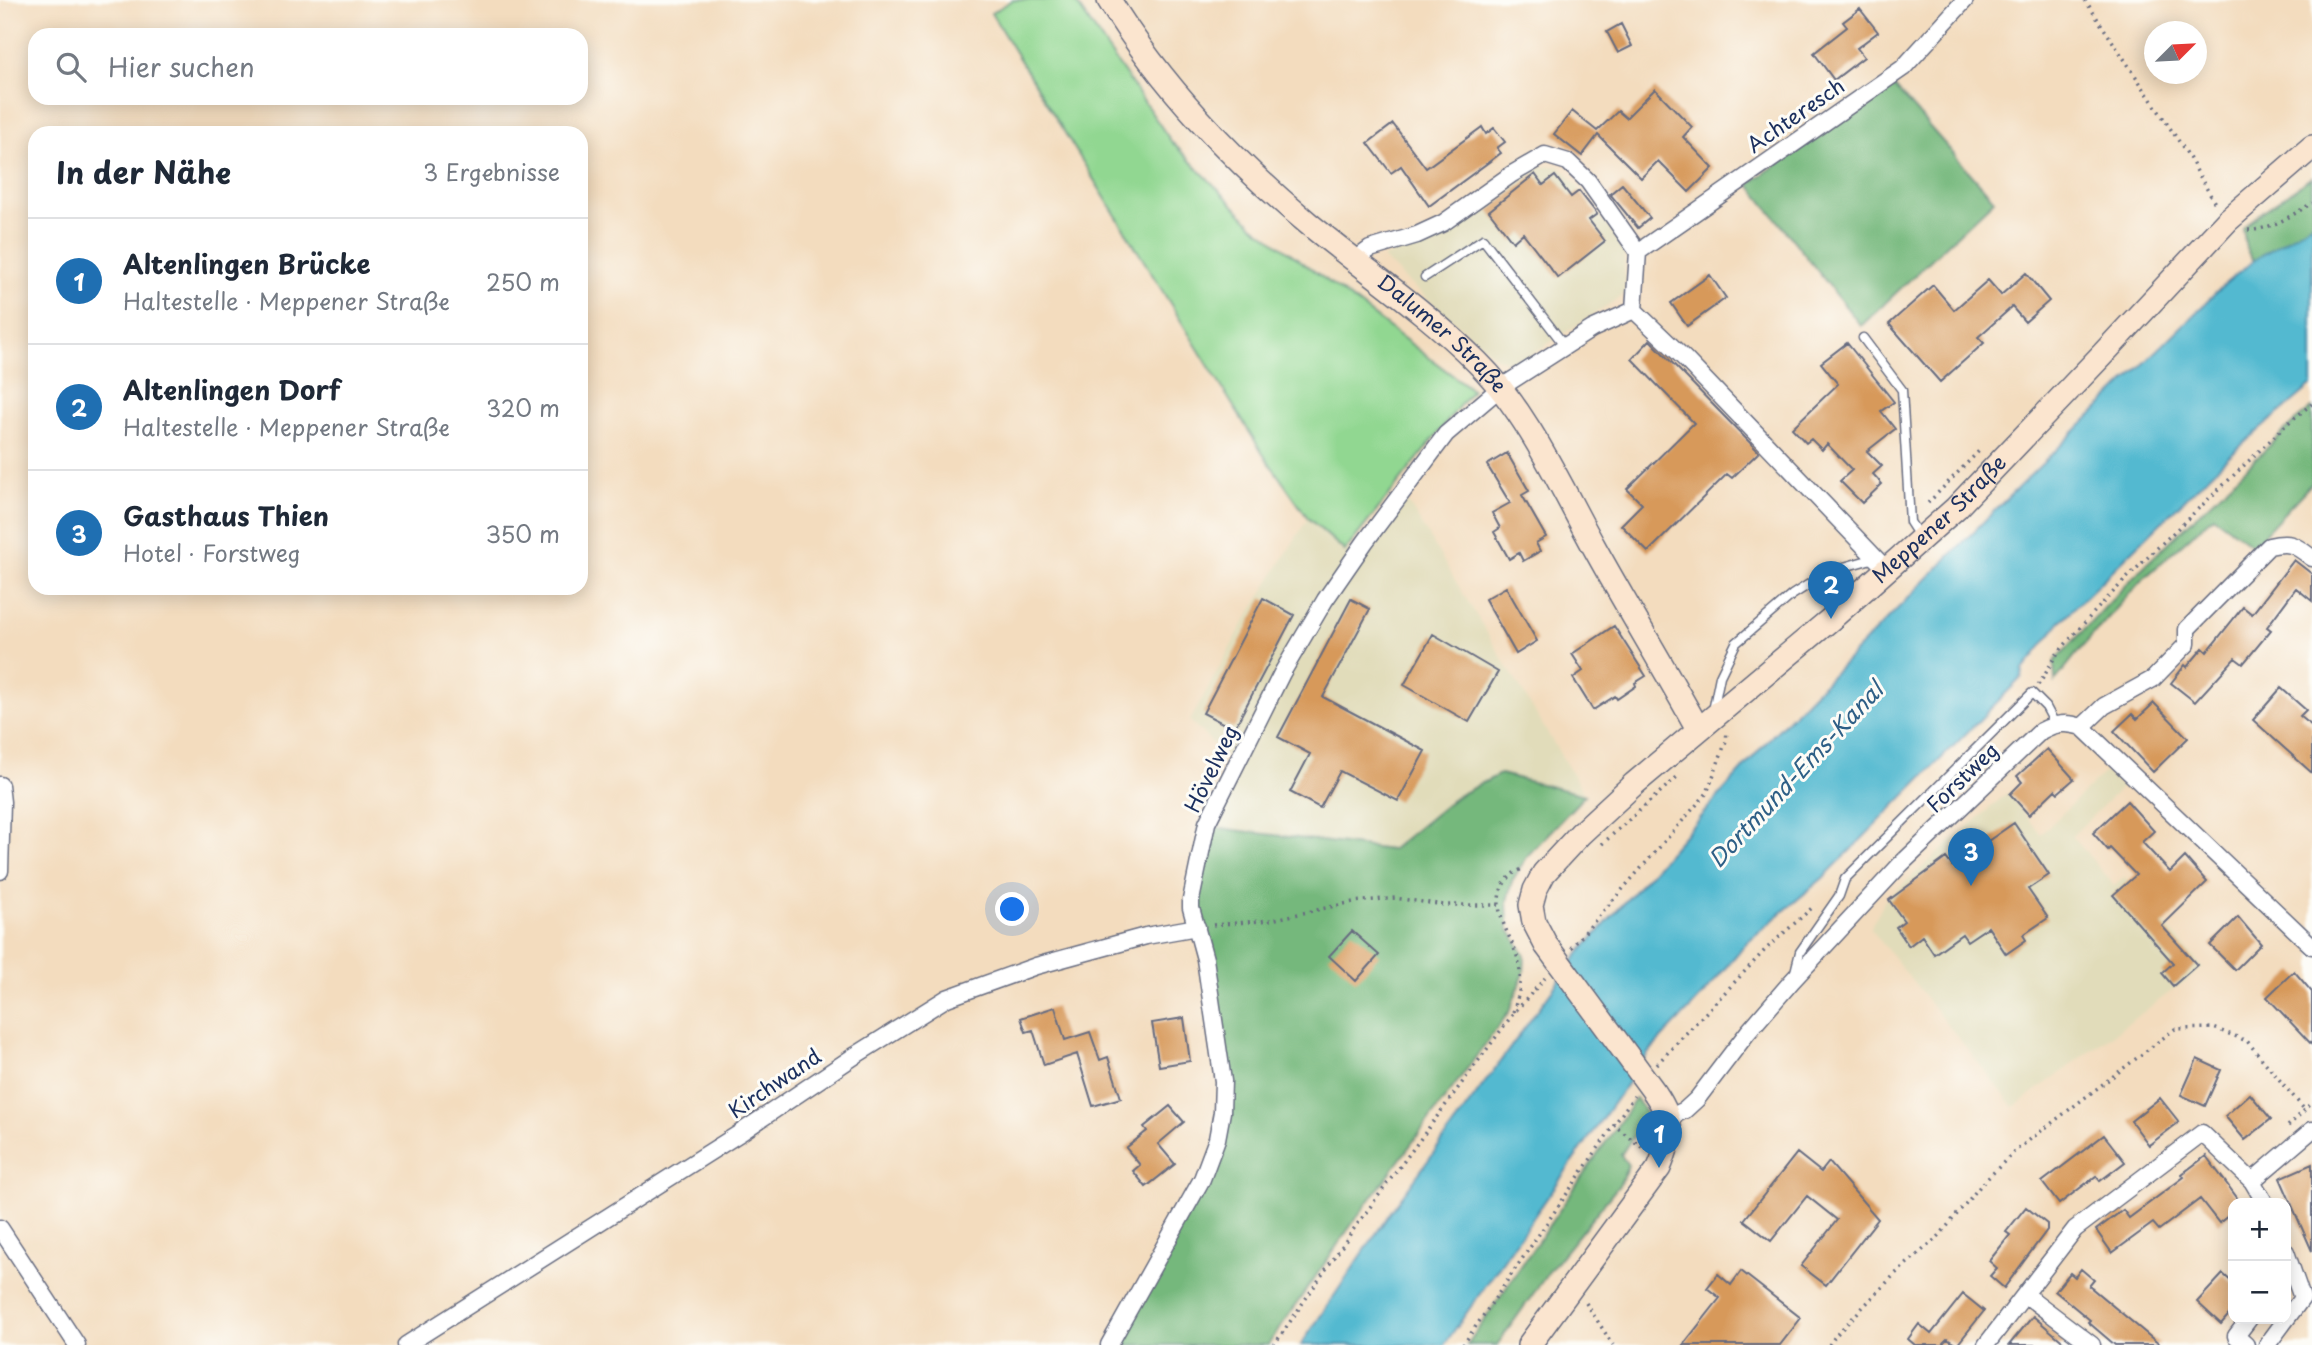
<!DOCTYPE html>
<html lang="de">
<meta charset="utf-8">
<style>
body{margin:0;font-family:"Playpen Sans",sans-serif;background:#f6f6f7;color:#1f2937}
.controls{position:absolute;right:21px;bottom:21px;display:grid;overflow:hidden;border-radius:14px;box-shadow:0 4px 18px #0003}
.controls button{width:63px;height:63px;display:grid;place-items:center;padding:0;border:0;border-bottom:2px solid #e0e1e3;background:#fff;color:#1f2937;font:35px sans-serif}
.compass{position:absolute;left:2144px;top:21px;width:63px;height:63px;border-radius:50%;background:#fff;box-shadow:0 4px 18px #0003;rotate:66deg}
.you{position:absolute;left:1013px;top:910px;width:24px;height:24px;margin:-18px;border:5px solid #fff;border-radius:50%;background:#1a73e8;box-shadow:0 0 0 10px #1a73e833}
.badge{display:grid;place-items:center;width:46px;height:46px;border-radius:50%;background:#1f6fb2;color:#fff;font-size:23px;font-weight:700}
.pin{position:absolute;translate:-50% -58px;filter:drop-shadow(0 2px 4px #0008)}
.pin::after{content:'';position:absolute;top:37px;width:24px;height:21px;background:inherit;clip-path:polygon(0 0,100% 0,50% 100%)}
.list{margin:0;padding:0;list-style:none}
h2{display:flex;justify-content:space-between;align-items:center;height:91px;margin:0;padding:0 28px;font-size:30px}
h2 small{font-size:23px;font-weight:400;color:#747a83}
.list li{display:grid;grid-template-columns:46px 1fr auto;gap:21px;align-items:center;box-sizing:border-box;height:126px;padding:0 28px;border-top:2px solid #e0e1e3}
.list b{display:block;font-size:26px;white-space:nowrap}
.list p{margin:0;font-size:23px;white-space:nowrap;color:#747a83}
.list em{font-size:23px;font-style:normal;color:#747a83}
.icon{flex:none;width:38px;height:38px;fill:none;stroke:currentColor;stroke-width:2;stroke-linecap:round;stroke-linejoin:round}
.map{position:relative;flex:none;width:2312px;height:1345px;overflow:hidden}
.search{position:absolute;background:#fff;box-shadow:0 4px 18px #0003;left:28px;top:28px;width:560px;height:77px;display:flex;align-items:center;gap:18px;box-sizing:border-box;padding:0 24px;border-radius:21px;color:#747a83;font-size:26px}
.panel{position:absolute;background:#fff;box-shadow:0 4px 18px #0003;left:28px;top:126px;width:560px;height:469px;border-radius:21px}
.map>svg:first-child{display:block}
.built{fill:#e1dcba}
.green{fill:#91d791;stroke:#568378;stroke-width:2}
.forest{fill:#74b87b;stroke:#48746c;stroke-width:2}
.water{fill:#52b9d0;stroke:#367497;stroke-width:2}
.building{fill:#d7995a}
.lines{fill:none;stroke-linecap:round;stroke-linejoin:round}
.lane-casing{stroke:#676c80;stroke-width:11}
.street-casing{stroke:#676c80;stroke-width:19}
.secondary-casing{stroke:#676c80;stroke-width:26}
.path{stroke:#676c80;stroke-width:3.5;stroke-dasharray:2 5;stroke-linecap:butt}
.lane{stroke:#fff;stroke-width:8}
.street{stroke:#fff;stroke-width:16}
.secondary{stroke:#fbe5cf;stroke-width:23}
.secondary-bridge-casing{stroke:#676c80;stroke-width:26;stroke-linecap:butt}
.secondary-bridge{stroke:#fbe5cf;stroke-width:23}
.labels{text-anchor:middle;stroke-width:6;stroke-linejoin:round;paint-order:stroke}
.street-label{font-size:21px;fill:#1b2f5e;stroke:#fdfcf7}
.water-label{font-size:23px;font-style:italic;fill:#2e5f86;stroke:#fdfcf7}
</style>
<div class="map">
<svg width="2312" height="1345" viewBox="0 0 2312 1345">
<rect width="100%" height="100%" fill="#fdfcf7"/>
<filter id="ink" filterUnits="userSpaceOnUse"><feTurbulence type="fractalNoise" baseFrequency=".0143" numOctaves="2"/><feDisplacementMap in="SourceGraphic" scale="14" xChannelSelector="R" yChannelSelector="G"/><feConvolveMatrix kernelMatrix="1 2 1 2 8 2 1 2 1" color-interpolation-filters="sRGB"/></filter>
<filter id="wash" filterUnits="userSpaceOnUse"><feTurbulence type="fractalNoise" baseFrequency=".00686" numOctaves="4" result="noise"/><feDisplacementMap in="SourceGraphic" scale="28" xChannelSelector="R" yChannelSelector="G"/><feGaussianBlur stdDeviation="1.57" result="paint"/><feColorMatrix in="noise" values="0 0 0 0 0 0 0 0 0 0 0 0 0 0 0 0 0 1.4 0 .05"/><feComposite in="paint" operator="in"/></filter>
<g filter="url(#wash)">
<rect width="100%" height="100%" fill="#f3dcbe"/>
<path class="built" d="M1558,166L1568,174L1615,236L1624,251L1625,292L1619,298L1517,364L1497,358L1409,283L1383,258L1437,236L1541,167Z
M1406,499L1585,795L1500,774L1457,796L1391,850L1212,827L1237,767L1190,721L1242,626L1308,518L1345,551L1371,549Z
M2105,772L2122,787L2072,836L2114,885L2124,877L2203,968L2014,1107L1870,928L1885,900L2007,793L2041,834Z"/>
<path class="green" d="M1013,0H1074L1171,141L1253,225L1472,390L1345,551L1308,518L1263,454L991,13Z"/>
<path class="forest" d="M1892,84L1994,200L1861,326L1749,184Z
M2312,177V223L2253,261L2246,249L2243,228L2259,214Z
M2312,408V483L2253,546L2213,516L2139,583L2083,646L2055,681L2054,662L2134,576L2292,424Z
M1500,774L1585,795L1529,854L1512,881L1507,901L1508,928L1525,955L1524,973L1509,1012L1350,1227L1268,1345H1110L1203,1180L1226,1114L1195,908L1212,827L1391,850L1457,796Z
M1636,1098L1647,1115L1621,1155L1628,1165L1620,1184L1550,1270L1497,1345H1467Z"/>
<path class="water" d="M2312,223V385L2229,456L2060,622L2023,670L2022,677L1823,878L1747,942L1702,996L1650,1051L1444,1345H1301L1392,1210L1577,956L1771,737L1992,513L2226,283L2253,261Z"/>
<g id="blocks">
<path class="building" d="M1860,9L1878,32L1857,48L1864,57L1834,80L1814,53L1847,27L1843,22Z
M1621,24L1632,46L1618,53L1607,32Z
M1655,89L1692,127L1683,137L1713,168L1689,192L1658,161L1641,178L1598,135L1582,156L1554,134L1572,111L1597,131L1618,111L1626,118Z
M1393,124L1426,168L1482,127L1486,134L1494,128L1505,142L1497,148L1501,153L1429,206L1401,166L1391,173L1368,143Z
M1535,174L1543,185L1555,176L1571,197L1579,191L1597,214L1589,220L1605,241L1558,278L1523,233L1513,242L1489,211Z
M1622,184L1650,218L1638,228L1610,194Z
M2026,273L2049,301L2025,322L2012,307L1978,337L1984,343L1940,382L1889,324L1933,285L1954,310L1988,280L2001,295Z
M1710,275L1726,298L1687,326L1671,303Z
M1650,340L1759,452L1732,478L1727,474L1648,552L1621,525L1642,504L1627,489L1694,423L1632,359Z
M1847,343L1894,402L1881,411L1895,429L1867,451L1882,466L1873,474L1882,484L1862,503L1840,481L1852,470L1827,444L1822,450L1811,439L1806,443L1792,428L1838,384L1821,363Z
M1507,453L1529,491L1522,495L1546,537L1536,543L1540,551L1523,561L1519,553L1509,559L1494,532L1500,528L1492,513L1510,503L1487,465Z
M2294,560L2312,574V601L2296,588L2267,627L2271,630L2243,664L2235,658L2195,702L2171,683L2185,665L2187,667L2203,648L2207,652L2243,607L2252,614Z
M1506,587L1537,641L1516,654L1485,599Z
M1263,598L1294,615L1234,729L1203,713Z
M1351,599L1370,609L1323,697L1425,751L1398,801L1340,771L1320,808L1290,792L1310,754L1278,737Z
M1614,626L1646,676L1635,683L1636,686L1617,699L1615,696L1593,710L1573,678L1583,671L1572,654Z
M1433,634L1498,672L1469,722L1404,685Z
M2281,688L2306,710L2300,716L2312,726V773L2253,720Z
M2154,703L2188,738L2153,772L2114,731L2132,714L2137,719Z
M2047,749L2074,779L2058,793L2055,790L2029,815L2010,794L2022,782L2017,776Z
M2127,801L2154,831L2142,842L2170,872L2185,857L2207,882L2162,926L2197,965L2173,986L2162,973L2173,963L2113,895L2136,875L2110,848L2108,850L2093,833Z
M2014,823L2049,875L2028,889L2048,918L2023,935L2026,940L2006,954L1988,927L1967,941L1962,934L1934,954L1922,936L1909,946L1896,927L1904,921L1889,900L1946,858L1952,866Z
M2238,917L2261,944L2235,970L2210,945Z
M1352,931L1379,955L1356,981L1329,956Z
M2294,971L2312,992V1045L2267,997Z
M1055,1007L1065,1040L1090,1032L1100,1060L1108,1057L1121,1098L1093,1106L1077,1054L1044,1065L1033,1030L1026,1032L1021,1018Z
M1184,1018L1190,1061L1159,1066L1152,1023Z
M2197,1059L2221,1070L2205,1106L2181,1095Z
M2250,1094L2271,1119L2245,1140L2225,1116Z
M2160,1098L2179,1122L2149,1145L2131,1121Z
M1170,1106L1184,1122L1158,1144L1175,1164L1146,1187L1133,1171L1140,1165L1126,1148L1147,1131L1144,1127Z
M2104,1135L2125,1162L2100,1181L2096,1176L2059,1204L2042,1182Z
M1797,1153L1821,1172L1829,1162L1878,1219L1826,1285L1801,1266L1837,1220L1807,1196L1771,1241L1744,1220Z
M2206,1156L2241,1203H2233V1212L2219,1223L2200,1199L2159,1230L2153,1223L2112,1253L2096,1230L2123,1210L2129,1218L2184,1177L2182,1174Z
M2312,1164V1251L2280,1178Z
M2026,1207L2047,1224V1230L2004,1288L1990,1276L1997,1268L1989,1261L2010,1235L2006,1232Z
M2081,1269L2094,1280L2089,1286L2160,1345H2115L2088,1322L2090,1320L2055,1291L2070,1273L2075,1277Z
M1741,1271L1801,1318L1780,1345H1683L1720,1298L1707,1288L1718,1274L1731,1285Z
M2223,1274L2233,1283V1310L2221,1324L2197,1302Z
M1963,1294L1984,1311L1957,1345L1947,1339L1943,1343L1945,1345H1915L1908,1339L1919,1324L1931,1334Z
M2033,1316L2067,1345H2009Z"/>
</g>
</g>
<g filter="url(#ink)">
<use href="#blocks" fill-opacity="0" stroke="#676c80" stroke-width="2"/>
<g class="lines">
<g class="lane-casing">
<path id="lane" d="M1425,277L1483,239L1565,346
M1863,338L1902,390L1910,522L1921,539
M1713,711L1720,676L1736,643L1792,595L1830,571L1875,558
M1795,972L1800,952L1839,896L1845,879L2032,693L2046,707L2055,724"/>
</g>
<g class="street-casing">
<path id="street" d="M1638,252L1903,68L1965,0
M1355,260L1370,249L1417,235L1443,223L1512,174L1545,155L1568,162L1588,181L1638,252L1634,310
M2082,727L2104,706L2153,679L2187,644V629L2269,546C2291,541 2295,545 2312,558
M0,785L2,802L0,871
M1668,1118L1685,1110L1697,1099L1748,1032L1792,981L1901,864L2041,731C2056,723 2066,722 2082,727L2312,946
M2252,1181L2265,1203
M0,1228L77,1345
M2026,1295L2092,1345
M406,1345L740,1133L856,1055L947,998L1036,966L1146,936L1197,927
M1109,1345L1202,1179L1217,1139L1222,1112L1223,1081L1205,959L1191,908V900L1207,823L1282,673L1325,600L1365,542L1446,434L1500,388L1592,329L1634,310L1685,359L1887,570
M1986,1345L2075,1229L2202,1133L2252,1181L2312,1130
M2246,1345L2236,1336L2249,1319
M2267,1345L2302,1298L2286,1252"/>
</g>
<g class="secondary-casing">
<g id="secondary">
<path id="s1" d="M1109,0C1160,84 1234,162 1309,224C1365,270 1426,311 1477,362C1526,410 1560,485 1593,545C1627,607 1664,667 1698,729"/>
<path id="s2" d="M1546,945L1534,922L1531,905L1535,890L1544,873L1580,834L1634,784L1831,619L1956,508L2101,356L2228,220L2312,147"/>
<path d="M1529,1345L1659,1168C1672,1137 1675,1122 1655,1093"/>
</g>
</g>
<path class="path" d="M2085,0L2186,152L2216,205
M2248,230C2269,231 2294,214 2312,203
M1928,503L1979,451
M2038,685C2046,675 2050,663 2058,653C2126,572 2212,498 2288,423L2312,404
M1602,844L1677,777
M1213,925L1271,920L1353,902L1395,898L1444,905H1499
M1571,948L1707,793L1726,741L1727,731
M1513,1012C1519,995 1522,982 1519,964C1514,937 1486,908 1506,881C1512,874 1514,872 1523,869
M1657,1064L1766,949L1814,906
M1613,1124L1644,1149
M2288,1126L2312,1103
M1586,1303L1613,1345
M1274,1345L1353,1230L1513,1014L1545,978
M1463,1345L1634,1096
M1829,1345L1836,1335L1895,1274L1939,1236L1981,1185L2015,1151L2175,1029L2214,1028L2247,1041L2304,1109"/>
<use href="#lane" class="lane"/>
<use href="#street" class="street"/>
<use href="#secondary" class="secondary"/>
<g class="secondary-bridge-casing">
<path id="secondary-bridge" d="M1546,945L1655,1093"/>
</g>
<use href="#secondary-bridge" class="secondary-bridge"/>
</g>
</g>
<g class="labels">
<g class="street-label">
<text transform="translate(1796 116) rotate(-35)" y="7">Achteresch</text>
<text dy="7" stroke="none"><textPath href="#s1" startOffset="474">Dalumer Straße</textPath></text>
<text dy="7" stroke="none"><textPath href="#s2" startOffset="609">Meppener Straße</textPath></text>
<text transform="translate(1212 769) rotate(-64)" y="7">Hövelweg</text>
<text transform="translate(1963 778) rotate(-44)" y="7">Forstweg</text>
<text transform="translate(775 1084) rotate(-34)" y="7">Kirchwand</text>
</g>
<g class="water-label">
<text transform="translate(1796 775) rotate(-47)" y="8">Dortmund-Ems-Kanal</text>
</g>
</g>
</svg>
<div class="controls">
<button>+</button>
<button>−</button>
</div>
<svg class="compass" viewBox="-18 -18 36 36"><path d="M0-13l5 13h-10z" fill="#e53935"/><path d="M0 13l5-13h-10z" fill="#747a83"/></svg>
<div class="you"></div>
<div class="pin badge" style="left:1659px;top:1168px">1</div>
<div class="pin badge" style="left:1831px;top:619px">2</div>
<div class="pin badge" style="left:1971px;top:886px">3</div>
<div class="search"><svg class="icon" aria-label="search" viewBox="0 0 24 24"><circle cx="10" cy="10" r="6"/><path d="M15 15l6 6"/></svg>Hier suchen</div>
<section class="panel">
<h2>In der Nähe<small>3 Ergebnisse</small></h2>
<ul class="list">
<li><span class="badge">1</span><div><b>Altenlingen Brücke</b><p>Haltestelle · Meppener Straße</p></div><em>250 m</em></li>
<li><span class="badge">2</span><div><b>Altenlingen Dorf</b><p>Haltestelle · Meppener Straße</p></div><em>320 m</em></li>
<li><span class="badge">3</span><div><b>Gasthaus Thien</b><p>Hotel · Forstweg</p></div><em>350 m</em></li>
</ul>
</section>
</div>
